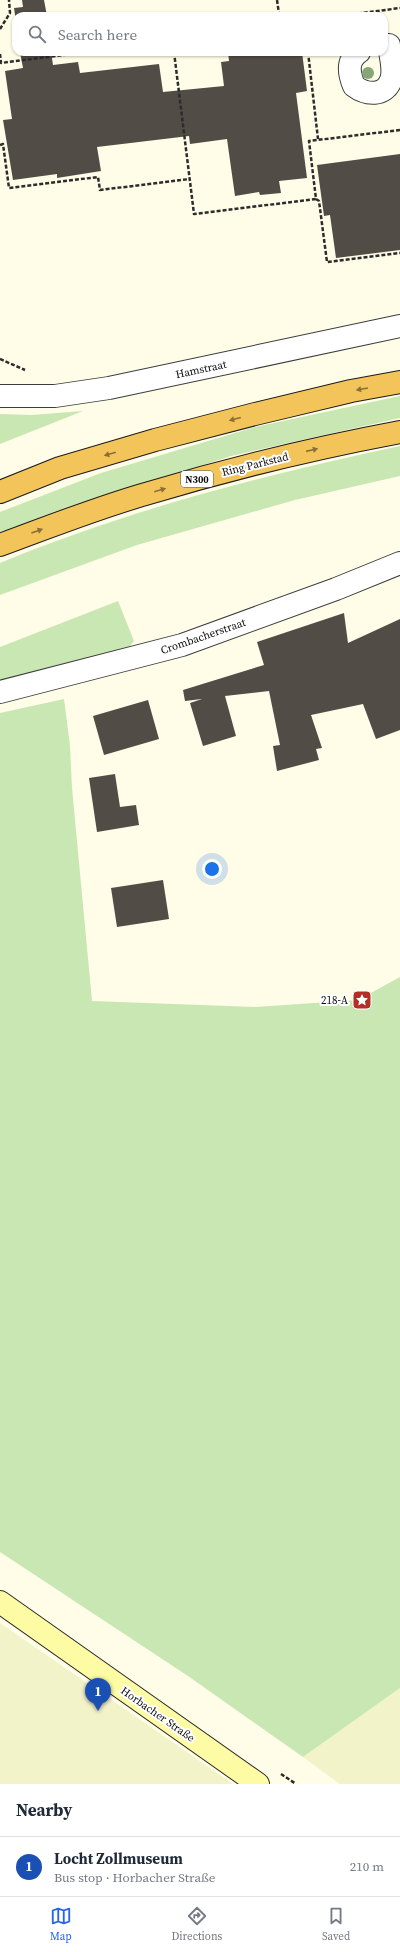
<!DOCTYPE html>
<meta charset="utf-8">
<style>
body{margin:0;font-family:"Source Serif 4",serif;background:#f6f6f7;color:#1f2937}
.you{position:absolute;left:212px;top:869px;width:14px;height:14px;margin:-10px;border:3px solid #fff;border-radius:50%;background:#1a73e8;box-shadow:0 0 0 6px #1a73e833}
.badge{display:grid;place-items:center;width:26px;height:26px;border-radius:50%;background:#2563eb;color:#fff;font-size:13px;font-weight:700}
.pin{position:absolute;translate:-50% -33px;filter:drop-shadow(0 1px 2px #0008)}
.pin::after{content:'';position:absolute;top:21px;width:14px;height:12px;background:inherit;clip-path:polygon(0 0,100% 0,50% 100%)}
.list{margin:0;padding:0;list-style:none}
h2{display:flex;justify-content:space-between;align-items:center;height:52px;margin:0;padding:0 16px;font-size:17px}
h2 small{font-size:13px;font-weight:400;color:#747a83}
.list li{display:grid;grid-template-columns:26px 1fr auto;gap:12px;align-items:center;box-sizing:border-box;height:60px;padding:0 16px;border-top:1px solid #e0e1e3}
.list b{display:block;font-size:15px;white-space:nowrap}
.list p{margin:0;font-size:13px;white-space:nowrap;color:#747a83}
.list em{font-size:13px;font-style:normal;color:#747a83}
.icon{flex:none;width:22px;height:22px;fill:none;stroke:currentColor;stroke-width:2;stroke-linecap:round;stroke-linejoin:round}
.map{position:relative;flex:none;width:400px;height:1784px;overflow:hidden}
.search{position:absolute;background:#fff;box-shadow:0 1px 3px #0004;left:12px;right:12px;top:12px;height:44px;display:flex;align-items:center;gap:10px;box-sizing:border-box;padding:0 14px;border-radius:12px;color:#747a83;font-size:15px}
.sheet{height:112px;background:#fff}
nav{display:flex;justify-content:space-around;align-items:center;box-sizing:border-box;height:56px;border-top:1px solid #e0e1e3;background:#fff;font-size:11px;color:#747a83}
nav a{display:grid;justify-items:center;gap:2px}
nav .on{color:#2563eb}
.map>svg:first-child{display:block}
.farmland{fill:#f2f3c9}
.green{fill:#c9e7b3}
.building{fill:#524c47}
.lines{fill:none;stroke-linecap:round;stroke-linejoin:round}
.minor-casing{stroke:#3d3d3d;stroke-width:24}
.tertiary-casing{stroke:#3d3d3d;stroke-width:24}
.secondary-casing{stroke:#2c2c2c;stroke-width:24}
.trunk-casing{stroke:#1b1b1b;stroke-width:24}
.path{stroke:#2c2c2c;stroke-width:2.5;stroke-dasharray:4 2;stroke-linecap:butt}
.minor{stroke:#fff;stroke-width:22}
.tertiary{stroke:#fff;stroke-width:22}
.secondary{stroke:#fdfca4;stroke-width:22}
.trunk{stroke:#f3c45a;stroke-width:22}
.tree{fill:#87a678}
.oneway{fill:#8a7036}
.labels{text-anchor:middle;stroke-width:4;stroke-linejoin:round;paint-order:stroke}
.shield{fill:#fff;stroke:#545454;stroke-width:1}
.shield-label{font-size:10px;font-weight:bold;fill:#0a0a0a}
.street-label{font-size:11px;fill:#0a0a0a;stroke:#fff}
.poi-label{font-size:11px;fill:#0a0a0a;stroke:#fff;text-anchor:end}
</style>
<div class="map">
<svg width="400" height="1784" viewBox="0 0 400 1784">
<rect width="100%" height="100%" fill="#fffce7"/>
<path class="farmland" d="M0,1623L233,1784H0Z
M400,1688V1784H340L303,1757Z"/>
<path class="green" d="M400,396V418L231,456L0,532V512L101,473L255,427Z
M83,411L0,444V414L32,415Z
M400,446V476L295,500L137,545L0,595V563C128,510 264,475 400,446Z
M118,601L134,641L127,650L0,683V647Z
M64,699L70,746L72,788L92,1001L255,1007L358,1000L400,977V1688L303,1757L188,1676L0,1552V713Z"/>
<path class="building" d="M22,0H44L47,16H16V22L14,8L23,7Z
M20,52H51L53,65L78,62L80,73L159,64L163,92L224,86L221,62L229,61L228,52H302L307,91L296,93L307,178L279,181L281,193L260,195L259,192L235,196L227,139L190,144L189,136L97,147L101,171L57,178V174L13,180L3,120L12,119L5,71L23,68Z
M400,154V250L336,258L330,215L324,216L317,165Z
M344,613L348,643L400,619V730L376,739L363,704L311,715L322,748L316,749L319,760L277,771L273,746L280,745L269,691L225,696L236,736L203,746L190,703L202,699L185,701L183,690L264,665L257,642Z
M148,700L159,739L104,755L93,716Z
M115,774L120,807L136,805L139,825L97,832L89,778Z
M163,880L169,919L117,927L111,888Z"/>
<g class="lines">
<g class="minor-casing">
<path id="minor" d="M359,52C346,61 349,74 354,86C366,95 385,97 391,80C395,70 390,55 389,45
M0,692L182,645L336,589L400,563"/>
</g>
<g class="tertiary-casing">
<path id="tertiary" d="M0,396H55L109,388L400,326"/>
</g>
<g class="secondary-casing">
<path id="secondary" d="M0,1602L258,1784"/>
</g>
<g class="trunk-casing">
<path id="trunk" d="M0,492L60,468L155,440L255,414L351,391L400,382
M0,545C49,527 99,507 149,493C232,468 315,448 400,432"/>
</g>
<path class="path" d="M277,0L279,14L285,16
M264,16L279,14
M340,16L400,8
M0,29L10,13L9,0
M174,52L194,214L316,199
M308,52L318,139
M0,54L1,63L86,52
M400,130L309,141L316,199L319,201L327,262L400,253
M0,145L3,144L9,188L98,177L100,190L190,179
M0,359L25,370
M281,1774L296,1784"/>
<use href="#minor" class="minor"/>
<use href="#tertiary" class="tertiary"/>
<use href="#secondary" class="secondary"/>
<use href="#trunk" class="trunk"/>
</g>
<circle class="tree" cx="368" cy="73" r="6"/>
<defs><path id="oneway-solid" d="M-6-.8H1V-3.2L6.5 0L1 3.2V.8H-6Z"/></defs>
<g class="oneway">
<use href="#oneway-solid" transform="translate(362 389) rotate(170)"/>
<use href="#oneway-solid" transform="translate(235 419) rotate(165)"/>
<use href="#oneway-solid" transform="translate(312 450) rotate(-13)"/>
<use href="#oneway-solid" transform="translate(110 454) rotate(164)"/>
<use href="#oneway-solid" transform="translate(160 490) rotate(-16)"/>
<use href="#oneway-solid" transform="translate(37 531) rotate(-20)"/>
</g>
<defs>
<g id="sight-square" transform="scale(1)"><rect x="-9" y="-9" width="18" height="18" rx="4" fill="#b52d27" stroke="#fff"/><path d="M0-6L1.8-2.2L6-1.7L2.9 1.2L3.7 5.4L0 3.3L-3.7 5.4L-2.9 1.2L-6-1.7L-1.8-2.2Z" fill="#fff"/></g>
</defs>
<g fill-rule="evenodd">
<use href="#sight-square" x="362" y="1000"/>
</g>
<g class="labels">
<rect class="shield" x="181" y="471" width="32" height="16" rx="3"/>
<g class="shield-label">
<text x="197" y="483">N300</text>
</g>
<g class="street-label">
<text transform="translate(201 369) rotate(-12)" y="4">Hamstraat</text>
<text transform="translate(255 464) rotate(-14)" y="4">Ring Parkstad</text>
<text transform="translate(203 636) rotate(-19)" y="4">Crombacherstraat</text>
<text transform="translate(158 1714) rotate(35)" y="4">Horbacher Straße</text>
</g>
<g class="poi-label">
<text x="348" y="1004">218-A</text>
</g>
</g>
</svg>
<div class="you"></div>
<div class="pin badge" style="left:98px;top:1711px;background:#1a4fb4">1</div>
<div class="search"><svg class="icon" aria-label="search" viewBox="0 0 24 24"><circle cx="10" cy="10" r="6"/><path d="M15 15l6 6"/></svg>Search here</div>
</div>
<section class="sheet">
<h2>Nearby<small></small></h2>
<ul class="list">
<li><span class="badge" style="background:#1a4fb4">1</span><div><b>Locht Zollmuseum</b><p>Bus stop · Horbacher Straße</p></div><em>210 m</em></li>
</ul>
</section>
<nav>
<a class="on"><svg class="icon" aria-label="map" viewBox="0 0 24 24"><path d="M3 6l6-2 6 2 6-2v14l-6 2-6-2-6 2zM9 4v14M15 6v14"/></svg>Map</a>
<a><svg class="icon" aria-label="directions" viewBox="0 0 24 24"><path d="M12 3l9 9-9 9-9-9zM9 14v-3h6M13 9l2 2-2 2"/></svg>Directions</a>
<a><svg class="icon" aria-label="saved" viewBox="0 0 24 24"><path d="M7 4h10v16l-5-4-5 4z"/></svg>Saved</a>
</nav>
